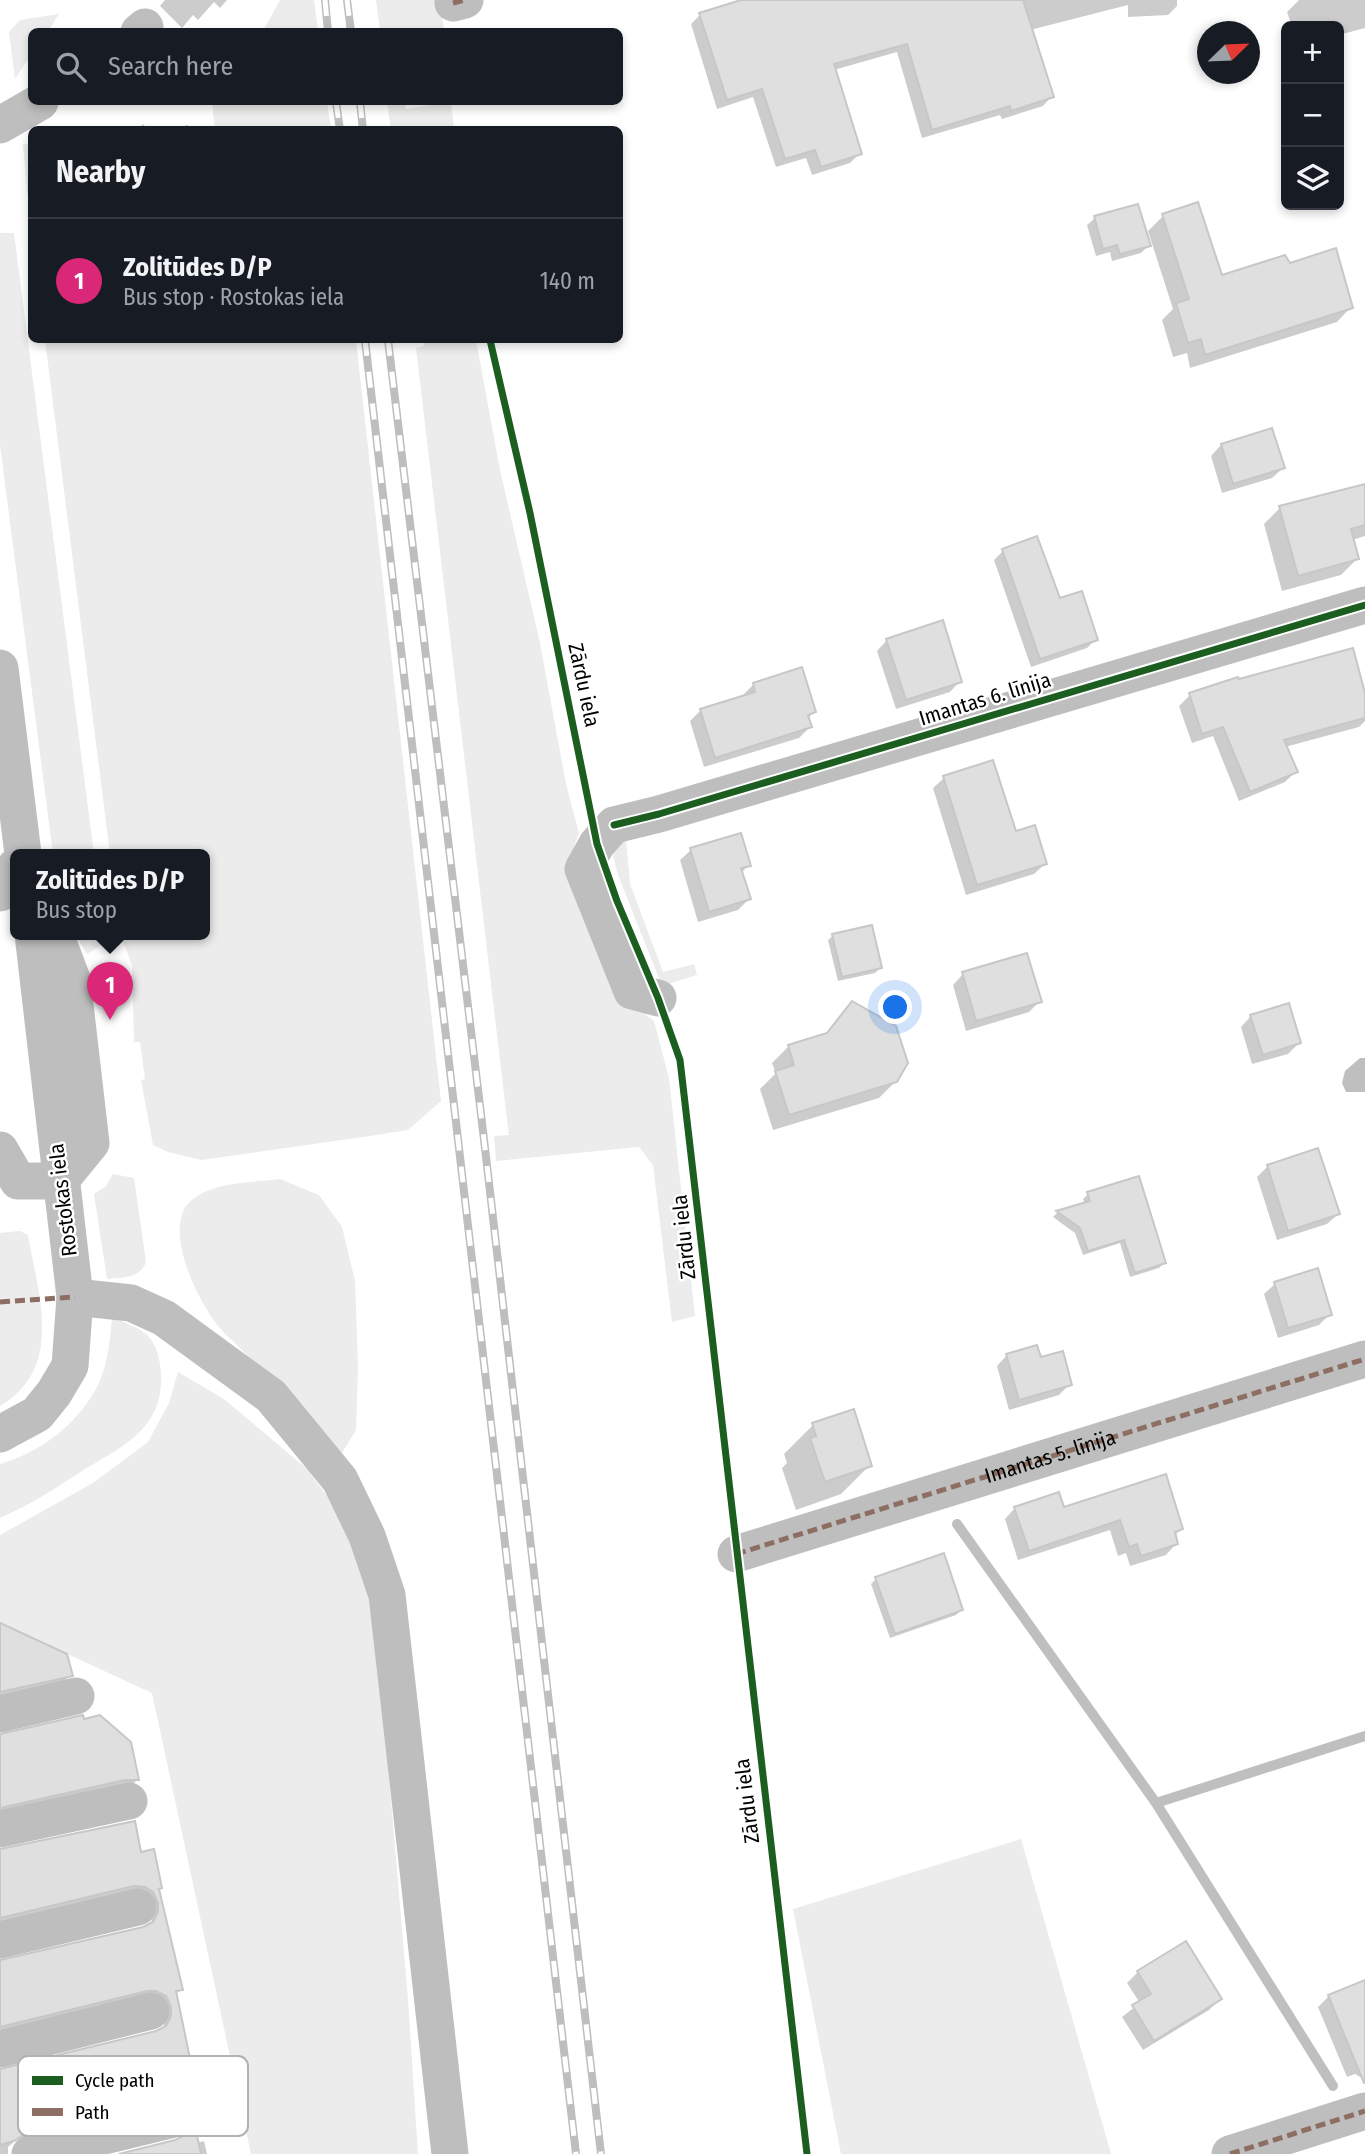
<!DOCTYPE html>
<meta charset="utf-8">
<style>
body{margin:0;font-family:"Fira Sans Condensed",sans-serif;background:#20242c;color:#f1f3f6}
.controls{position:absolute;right:21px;top:21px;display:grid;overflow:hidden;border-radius:10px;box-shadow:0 4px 10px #0003}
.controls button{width:63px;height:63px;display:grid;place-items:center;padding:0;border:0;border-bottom:2px solid #363941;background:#171b24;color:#f1f3f6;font:35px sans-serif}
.compass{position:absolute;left:1197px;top:21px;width:63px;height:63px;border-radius:50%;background:#171b24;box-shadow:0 4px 10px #0003;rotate:67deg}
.you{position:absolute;left:896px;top:1008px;width:24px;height:24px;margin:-18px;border:5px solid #fff;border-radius:50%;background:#1a73e8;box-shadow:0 0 0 10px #1a73e833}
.badge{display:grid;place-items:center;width:46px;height:46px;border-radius:50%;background:#db2777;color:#fff;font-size:23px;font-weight:700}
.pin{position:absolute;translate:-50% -58px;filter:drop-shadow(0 2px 4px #0008)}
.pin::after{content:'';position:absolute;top:37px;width:24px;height:21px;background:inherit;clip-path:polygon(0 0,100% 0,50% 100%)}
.popup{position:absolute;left:10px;top:849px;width:200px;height:91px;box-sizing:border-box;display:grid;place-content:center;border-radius:10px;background:#171b24;filter:drop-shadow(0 2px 5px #0005);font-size:23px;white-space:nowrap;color:#9ea1a6}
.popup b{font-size:26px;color:#f1f3f6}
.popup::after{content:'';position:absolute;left:50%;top:100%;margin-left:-14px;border:14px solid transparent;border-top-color:#171b24}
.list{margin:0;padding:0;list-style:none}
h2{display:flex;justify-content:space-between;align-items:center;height:91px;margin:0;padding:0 28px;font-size:30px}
h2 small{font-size:23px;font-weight:400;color:#9ea1a6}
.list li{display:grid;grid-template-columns:46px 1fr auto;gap:21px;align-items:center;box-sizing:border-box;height:126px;padding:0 28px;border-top:2px solid #363941}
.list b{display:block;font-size:26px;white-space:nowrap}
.list p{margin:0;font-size:23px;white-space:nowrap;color:#9ea1a6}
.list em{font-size:23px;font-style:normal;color:#9ea1a6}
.icon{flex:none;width:38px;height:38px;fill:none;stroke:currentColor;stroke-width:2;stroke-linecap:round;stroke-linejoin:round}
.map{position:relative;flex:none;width:1365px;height:2154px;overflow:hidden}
.search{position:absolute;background:#171b24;box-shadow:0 4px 10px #0003;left:28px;top:28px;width:595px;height:77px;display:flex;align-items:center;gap:18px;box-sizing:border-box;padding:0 24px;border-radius:10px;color:#9ea1a6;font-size:26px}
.panel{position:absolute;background:#171b24;box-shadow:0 4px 10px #0003;left:28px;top:126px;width:595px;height:217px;border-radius:10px}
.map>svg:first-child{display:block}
.green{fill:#ececec}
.water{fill:#bfbfbf}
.shadow{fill:#0003}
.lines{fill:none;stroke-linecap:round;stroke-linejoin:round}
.stream{stroke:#bfbfbf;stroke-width:10}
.building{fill:#dfdfdf;stroke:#c7c7c7;stroke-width:2}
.minor{stroke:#bebebe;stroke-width:37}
.rail-casing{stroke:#bebebe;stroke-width:8}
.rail{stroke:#fff;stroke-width:5;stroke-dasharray:16;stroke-linecap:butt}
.quiet{stroke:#8d6e63;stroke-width:5;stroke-dasharray:10 5;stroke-linecap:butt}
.cycleway-casing{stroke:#fff;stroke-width:11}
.cycleway{stroke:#1b5e20;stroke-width:7}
.labels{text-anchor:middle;stroke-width:5;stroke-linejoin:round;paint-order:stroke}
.street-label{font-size:21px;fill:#000;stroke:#fff}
.key{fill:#fff;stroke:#b2b2b2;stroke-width:2}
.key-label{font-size:19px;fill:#000}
</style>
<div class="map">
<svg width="1365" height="2154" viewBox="0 0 1365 2154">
<rect width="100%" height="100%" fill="#fff"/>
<path class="green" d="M280,0H314L318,31H263Z
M376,0H440L444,31H380Z
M59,14L48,31L32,32L31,55L15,79L9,32L20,20Z
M212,102H327L331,129H215Z
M387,102H404L406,109L451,102L454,129H391Z
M23,144L31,145V190L27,194Z
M0,233H14L94,854H53L0,445Z
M45,340H356L441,1101L408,1130L363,1137L202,1160L168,1152L153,1145L141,1080L145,1079L140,1042H134L132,965L120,934H204V854H110Z
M423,340H476L500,470L540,643L566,784L579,833L569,861L627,1000L654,1021L669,1078L695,1316L672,1322L653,1165L639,1147L496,1161L494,1136L509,1135L508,1128L416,348L424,346Z
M626,839L630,884L663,972L694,964L697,975L662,986L618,875L612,852Z
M75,934H104L105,943L87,954Z
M113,1174L134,1178L146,1262C140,1279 123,1277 107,1279L94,1194L106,1186Z
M280,1179L319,1195L342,1227L355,1281L358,1368L356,1430L342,1453L233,1341C205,1321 157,1227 192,1200C216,1181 250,1183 280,1179Z
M20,1231L28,1235C38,1294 65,1368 0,1406V1233Z
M112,1317C123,1322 137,1327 146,1334C157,1344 160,1359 161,1373C164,1431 120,1447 79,1473C53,1490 28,1506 0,1518V1464C41,1452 78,1424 98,1385C108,1364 110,1340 112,1317Z
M178,1372L224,1399L307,1469L342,1516L373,1590L408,1999L418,2154H251L152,1693L0,1623V1535L93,1483L148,1442L169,1403Z
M1021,1839L1111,2154H841L793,1909Z"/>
<path class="water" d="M1360,1058H1365V1092H1346L1342,1083L1345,1071Z"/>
<path class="shadow" d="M165,0H227L220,8L214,2L198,20L193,15L182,28L160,6Z
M747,0H1177V6L1168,15L1128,17V5L1030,30L1052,96L1043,106L1002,119L1000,115L922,138L897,52L834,70L860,153L850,163L812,175L806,158L776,167L753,97L717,109L691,24L700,15Z
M1299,0H1365V28L1339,35V26H1292L1287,12Z
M143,124L148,130H138Z
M188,125L189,130H165Z
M1163,216L1221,277L1290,265L1351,307L1337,322L1190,368L1187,353L1173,357L1162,320L1173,309L1148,231Z
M1095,218L1149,245L1141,253L1112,261L1110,252L1096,256L1087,225Z
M1221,445L1283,468L1272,478L1222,493L1211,456Z
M1365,486V536L1352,540L1357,559L1341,575L1282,591L1264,524L1280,508Z
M1003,551L1059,601L1096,639L1087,648L1031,667L994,560Z
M887,640L960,681L950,692L896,709L877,651Z
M754,684L814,712L807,719L810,727L799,738L704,767L690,721L701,710L744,697L743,695Z
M1190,695L1365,700V721L1359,727L1285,747L1295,772L1285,782L1239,801L1213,736L1192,743L1179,706Z
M944,778L1015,833L1045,864L1034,874L966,895L933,788Z
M691,850L749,865L741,873L749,899L738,910L698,922L680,860Z
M833,936L880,968L875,973L838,981L828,940Z
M963,974L1040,1001L1029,1012L966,1031L953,985Z
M853,1003L896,1081L879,1098L773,1130L760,1089L776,1073L772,1063L788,1047L823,1036Z
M1251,1016L1299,1043L1288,1054L1252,1064L1241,1027Z
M1268,1166L1338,1214L1327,1224L1277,1240L1257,1177Z
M1088,1194L1164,1263L1159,1268L1130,1277L1120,1243L1083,1255L1075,1233L1053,1217L1057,1213L1085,1204L1083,1199Z
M1275,1284L1330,1314L1319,1325L1278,1338L1264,1294Z
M1007,1355L1070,1384L1059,1395L1009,1410L997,1366Z
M813,1425L870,1465L841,1494L796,1510L782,1468L787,1463L784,1454Z
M1015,1508L1063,1509L1181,1529L1174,1536L1176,1544L1166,1555L1130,1566L1126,1553L1118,1556L1110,1530L1018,1560L1005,1519Z
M876,1579L961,1610L956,1615L890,1638L871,1584Z
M0,1625L71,1675L64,1681L0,1696Z
M0,1736L137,1780L131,1786L0,1812Z
M0,1851L140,1854L160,1888L157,1891L181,1989L175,1995L190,2067L184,2074L197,2143L204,2141L207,2154H126L181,2139L184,2133L185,2123L157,2105L17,2139L8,2147V2154H0V2071L163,2029L166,2014L0,2031V1962L149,1926L152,1920L153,1910L0,1922Z
M1138,1972L1220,1999L1209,2010L1143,2050L1122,2017L1140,2003L1127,1983Z
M1365,1982V2080L1355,2074L1347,2077L1318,2007L1329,1996Z"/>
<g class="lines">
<path class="stream" d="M957,1524L1156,1803L1333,2086
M1156,1803L1365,1736"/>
</g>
<path class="building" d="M741,0H1023L1054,97L1011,111L1010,106L932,130L907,44L834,64L862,154L821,167L815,150L785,159L762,89L727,100L699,13Z
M1198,202L1222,275L1285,255L1290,263L1336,248L1353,308L1205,355L1201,339L1188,343L1176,303L1189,299L1162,214Z
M1138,204L1151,246L1120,254L1117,245L1103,249L1094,216Z
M1272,428L1285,468L1233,484L1221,444Z
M1365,484V525L1351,529L1359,559L1298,576L1279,506Z
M1037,536L1060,598L1082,591L1098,640L1040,659L1002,549Z
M943,620L962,682L906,700L886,639Z
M1353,648L1365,693V718L1284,740L1298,772L1250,792L1223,727L1202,734L1189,693L1238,677L1239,679Z
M802,667L816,712L808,715L812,727L715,758L700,709L755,692L753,683Z
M993,760L1016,831L1035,825L1047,864L977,885L943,776Z
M741,833L751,866L741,868L751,899L709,912L690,848Z
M872,925L882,968L842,977L832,934Z
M1027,953L1042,1002L976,1021L962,972Z
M852,1001L896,1026L908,1063L897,1082L789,1115L775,1071L794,1065L788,1045L827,1033Z
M1289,1003L1301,1043L1263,1055L1250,1015Z
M1318,1148L1340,1214L1288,1231L1267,1165Z
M1139,1176L1166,1263L1135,1273L1124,1240L1088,1251L1080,1228L1056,1211L1090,1201L1087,1192Z
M1318,1268L1332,1315L1288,1328L1274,1282Z
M1037,1345L1041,1357L1063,1351L1072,1385L1019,1400L1006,1354Z
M854,1409L872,1466L825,1482L810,1438L816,1436L812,1423Z
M1166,1474L1183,1529L1175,1532L1178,1544L1141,1556L1137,1544L1129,1547L1120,1520L1029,1551L1014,1507L1059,1492L1064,1507Z
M944,1553L963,1610L895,1634L875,1577Z
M0,1623L67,1654L73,1676L0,1692Z
M83,1715L84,1719L100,1715L131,1742L139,1780H125L0,1808V1734Z
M135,1821L141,1852L154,1849L162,1888L159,1889L183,1990L176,1991L192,2068L183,2070L201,2154H119L175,2140L185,2135L190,2125V2114L185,2105L175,2100H165L25,2134L14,2141L0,2145V2069L156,2031L166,2026L171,2016V2007L166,1996L156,1991H147L0,2027V1960L143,1927L153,1922L158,1912V1903L153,1892L145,1887L134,1886L0,1918V1849Z
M1186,1941L1222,1999L1154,2041L1132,2005L1151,1994L1137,1971Z
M1365,1980V2083H1364L1328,1995Z"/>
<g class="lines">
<g class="minor">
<path d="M453,3L465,0"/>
<path d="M139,32L145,27"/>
<path d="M0,125L40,102"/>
<path d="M0,668L23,854"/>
<path d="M0,893L15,867"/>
<path d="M55,934L72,979L91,1143L60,1181"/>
<path d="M658,998L632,991L583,869L597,844L614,825L659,814L1365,605"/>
<path d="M0,1150L18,1181H60"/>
<path d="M75,1297L131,1303L164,1318L271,1396L340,1480L367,1536L387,1595L450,2154"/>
<path d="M0,1434L37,1414L54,1393L70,1366L75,1297L33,934"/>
<path id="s1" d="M736,1554L1365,1359"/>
<path d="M0,1714L76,1696"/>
<path d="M0,1829L129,1801"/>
<path d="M0,1940L138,1907"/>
<path d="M0,2049L151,2011"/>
<path d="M30,2154L170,2120"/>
<path d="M1230,2154L1365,2111"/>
</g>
<g class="rail-casing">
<path id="rail" d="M325,0L328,32
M347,0L351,32
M336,102L340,130
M360,102L363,130
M365,340L576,2154
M388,340L483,1131L601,2154"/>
</g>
<use href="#rail" class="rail"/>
<path class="quiet" d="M453,3L465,0
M0,1302L75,1297
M736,1554L1365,1359
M1230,2154L1365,2111"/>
<g class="cycleway-casing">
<path id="cycleway" d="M490,340L530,513L597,844L617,901L658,998L680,1060L807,2154
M614,825L659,814L1365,605"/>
</g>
<use href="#cycleway" class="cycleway"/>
</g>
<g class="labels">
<g class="street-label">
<text transform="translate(584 685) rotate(78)" y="7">Zārdu iela</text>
<text transform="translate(985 699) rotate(-17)" y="7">Imantas 6. līnija</text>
<text transform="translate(63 1200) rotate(-97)" y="7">Rostokas iela</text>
<text transform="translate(684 1237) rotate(-96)" y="7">Zārdu iela</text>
<text dy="7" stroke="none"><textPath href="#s1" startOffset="329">Imantas 5. līnija</textPath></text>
<text transform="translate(747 1801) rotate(-97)" y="7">Zārdu iela</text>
</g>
</g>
<rect x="18" y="2056" width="230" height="80" rx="10" class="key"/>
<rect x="32" y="2076" width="31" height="9" fill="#1b5e20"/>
<rect x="32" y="2108" width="31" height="8" fill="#8d6e63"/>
<g class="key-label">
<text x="75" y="2087">Cycle path</text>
<text x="75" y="2119">Path</text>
</g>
</svg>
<div class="controls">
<button>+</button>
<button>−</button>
<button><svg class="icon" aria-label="layers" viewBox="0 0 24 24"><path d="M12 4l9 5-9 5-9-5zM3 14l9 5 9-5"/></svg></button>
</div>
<svg class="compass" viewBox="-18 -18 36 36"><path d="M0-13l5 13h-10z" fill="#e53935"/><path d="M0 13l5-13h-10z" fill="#9ea1a6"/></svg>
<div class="you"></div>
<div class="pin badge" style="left:110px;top:1020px">1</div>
<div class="popup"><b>Zolitūdes D/P</b>Bus stop</div>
<div class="search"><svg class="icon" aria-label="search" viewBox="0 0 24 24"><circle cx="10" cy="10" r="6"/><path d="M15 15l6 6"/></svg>Search here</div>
<section class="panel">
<h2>Nearby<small></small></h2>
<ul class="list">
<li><span class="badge">1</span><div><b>Zolitūdes D/P</b><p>Bus stop · Rostokas iela</p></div><em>140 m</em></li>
</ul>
</section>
</div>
